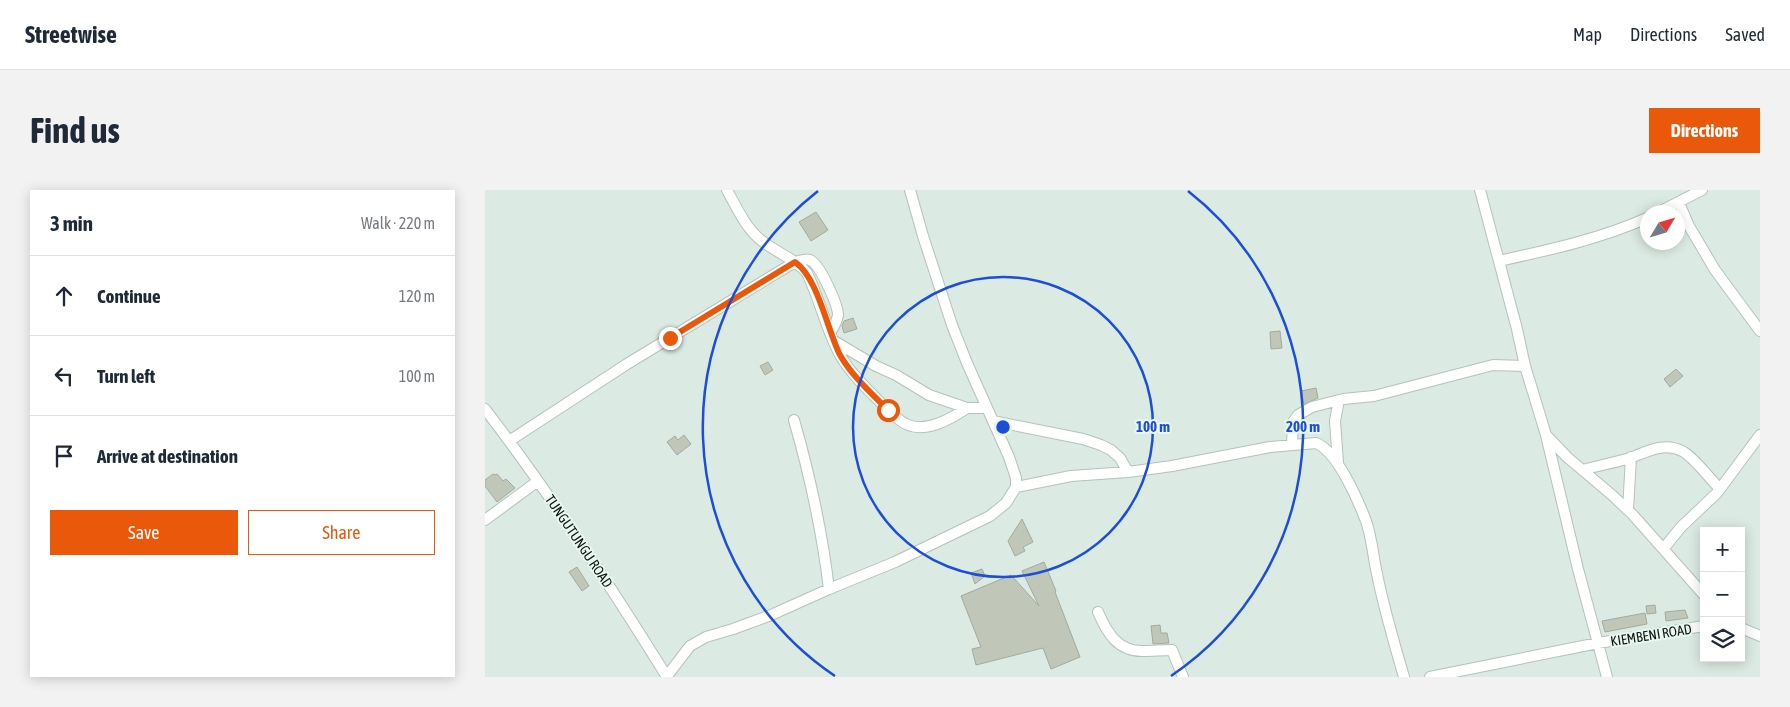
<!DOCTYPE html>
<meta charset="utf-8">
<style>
body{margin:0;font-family:"Asap Condensed",sans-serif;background:#f2f2f3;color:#1f2937}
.controls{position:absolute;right:15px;bottom:15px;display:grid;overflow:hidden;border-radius:0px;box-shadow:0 2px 12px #0003}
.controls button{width:45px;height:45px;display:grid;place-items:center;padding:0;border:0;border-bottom:1px solid #e0e1e3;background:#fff;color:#1f2937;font:25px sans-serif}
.compass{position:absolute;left:1155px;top:15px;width:45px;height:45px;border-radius:50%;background:#fff;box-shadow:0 2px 12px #0003;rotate:52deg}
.stop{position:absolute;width:15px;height:15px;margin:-11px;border:4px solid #ea580c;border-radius:50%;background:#fff}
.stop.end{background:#ea580c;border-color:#fff;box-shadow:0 1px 5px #0008}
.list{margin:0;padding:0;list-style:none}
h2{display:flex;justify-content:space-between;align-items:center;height:65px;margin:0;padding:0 20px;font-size:21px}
h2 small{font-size:16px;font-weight:400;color:#747a83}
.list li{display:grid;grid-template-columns:32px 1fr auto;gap:15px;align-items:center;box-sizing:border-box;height:80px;padding:0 20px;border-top:1px solid #e0e1e3}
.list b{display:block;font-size:19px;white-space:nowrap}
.list em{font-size:16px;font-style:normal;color:#747a83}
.actions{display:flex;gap:10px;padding:15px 20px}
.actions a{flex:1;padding:11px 0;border:1px solid #ea580c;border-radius:0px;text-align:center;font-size:18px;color:#ea580c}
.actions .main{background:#ea580c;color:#fff}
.icon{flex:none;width:28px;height:28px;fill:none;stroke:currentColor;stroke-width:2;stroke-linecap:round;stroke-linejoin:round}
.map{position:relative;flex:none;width:1275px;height:487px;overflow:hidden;border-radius:0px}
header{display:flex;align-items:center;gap:30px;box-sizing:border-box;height:70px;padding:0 25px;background:#fff;border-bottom:1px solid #e0e1e3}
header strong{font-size:24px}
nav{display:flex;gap:28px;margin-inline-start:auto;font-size:18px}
.intro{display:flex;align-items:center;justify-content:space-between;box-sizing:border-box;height:120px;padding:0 30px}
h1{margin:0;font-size:35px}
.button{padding:12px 22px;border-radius:0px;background:#ea580c;color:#fff;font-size:18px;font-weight:700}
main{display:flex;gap:30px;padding:0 30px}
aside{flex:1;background:#fff;border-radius:0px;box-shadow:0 2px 12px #0003}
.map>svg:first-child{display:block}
.building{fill:#c0c7b9;stroke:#a4aa9d}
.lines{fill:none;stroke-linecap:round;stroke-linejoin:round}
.minor-casing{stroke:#b4c3ba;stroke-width:12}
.minor{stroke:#fff;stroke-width:10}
.route{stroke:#ea580c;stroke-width:6}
.ring{fill:none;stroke:#1d4ed8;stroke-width:2.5}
.labels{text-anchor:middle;stroke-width:4;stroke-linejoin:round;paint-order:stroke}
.street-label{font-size:14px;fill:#101512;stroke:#e8f7ef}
.centre{fill:#1d4ed8;stroke:#e8f7ef;stroke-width:2.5}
.ring-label{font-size:15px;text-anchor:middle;font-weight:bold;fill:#1d4ed8;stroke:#e8f7ef;stroke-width:4;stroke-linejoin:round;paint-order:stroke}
</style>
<header>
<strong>Streetwise</strong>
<nav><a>Map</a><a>Directions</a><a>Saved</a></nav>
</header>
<div class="intro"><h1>Find us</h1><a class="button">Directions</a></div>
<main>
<aside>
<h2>3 min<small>Walk · 220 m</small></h2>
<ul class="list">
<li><svg class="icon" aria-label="ahead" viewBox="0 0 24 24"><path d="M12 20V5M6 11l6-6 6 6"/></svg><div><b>Continue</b></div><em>120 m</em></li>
<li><svg class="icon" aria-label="left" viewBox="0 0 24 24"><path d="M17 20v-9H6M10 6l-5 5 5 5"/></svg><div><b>Turn left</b></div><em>100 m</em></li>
<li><svg class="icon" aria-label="arrive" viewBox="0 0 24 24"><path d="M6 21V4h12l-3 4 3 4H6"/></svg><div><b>Arrive at destination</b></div></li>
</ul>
<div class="actions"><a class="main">Save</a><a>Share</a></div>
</aside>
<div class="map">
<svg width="1275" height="487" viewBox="0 0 1275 487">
<rect width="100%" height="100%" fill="#dbeae2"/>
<path class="building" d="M331,22L343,40L326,51L314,32Z
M368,128L372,139L359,143L357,136L359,131Z
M795,141L797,158L786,159L785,142Z
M283,172L288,180L280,185L275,176Z
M1191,179L1198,186L1185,197L1179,189Z
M831,198L833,208L819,214L816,201Z
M199,245L206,254L192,265L182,252L190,246L193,250Z
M8,284L10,285L12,284L18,291L21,289L30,298L12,312L0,296V290Z
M537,329L548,352L538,357L540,361L530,366L523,351Z
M559,372L571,401L570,402L595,467L566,479L558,458L491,475L487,459L496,457L476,406L526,385L554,416L537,381Z
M92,377L104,396L97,401L84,382Z
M497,379L500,386L490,394L486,383Z
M1170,415L1171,423L1162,424L1161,416Z
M1200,420L1203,428L1181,431L1180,422Z
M1160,423L1162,434L1120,442L1117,431Z
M675,435L676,443H682L684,453L668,454L666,436Z"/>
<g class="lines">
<g class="minor-casing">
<path id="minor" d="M242,0C252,18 261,39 277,51C292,63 311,69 322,83C335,110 341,139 355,165C364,181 379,196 392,209C401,218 411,229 421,234C441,244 467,228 482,218
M995,0L1032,139L1040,176L1061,245L1093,379L1122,487
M1194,13L1204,36L1230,80L1275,141
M1174,22L1217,0
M1014,71C1064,60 1115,49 1162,28
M349,151L391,176L411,185L444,205L482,218H502
M0,219C66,305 125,395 182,487
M309,230C325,286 337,341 344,399
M508,231L598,249L616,255L626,260L635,268L643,282
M1062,246L1082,267L1127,305L1148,325L1219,405
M24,251L142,174L310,72C315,71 321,68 325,70C335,74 353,115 353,125C352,131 349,137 345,143
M807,255L808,232L813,225L827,217L858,209L889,206L1008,175L1040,176
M853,273L850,231L854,210
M1097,280C1112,276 1127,273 1142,269C1160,263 1178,251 1197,261C1208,266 1225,289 1235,299
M531,297L586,286L643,282L687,276L785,257L831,253C852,261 873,310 881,331C887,348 888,366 892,384C899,419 909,453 919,487
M1143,320L1146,267
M0,330L53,291
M1179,358L1196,337L1232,303L1275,245
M613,422C622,443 633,462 659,461C668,461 677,460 687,460L698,487
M1256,438L1275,446
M182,486L205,456L221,447L248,439L286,425L344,399L410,372L505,326L521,313L531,297V288L524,267L482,173L467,135L438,46L425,0
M945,487L1113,453L1219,436"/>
</g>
<use href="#minor" class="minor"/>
</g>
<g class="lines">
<path class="route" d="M185,148L310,72C333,88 342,139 355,165C367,186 386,203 403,220"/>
</g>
<g class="ring">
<circle cx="518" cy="237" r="150"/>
<path d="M350 486A300 300 0 0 1 333 1M703 1A300 300 0 0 1 686 486"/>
</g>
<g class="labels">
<g class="street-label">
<text transform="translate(94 351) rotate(56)" y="5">TUNGUTUNGU ROAD</text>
<text transform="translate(1166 445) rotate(-9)" y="5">KIEMBENI ROAD</text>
</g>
</g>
<circle cx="518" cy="237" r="8" class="centre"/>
<g class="ring-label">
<text x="668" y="242">100 m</text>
<text x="818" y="242">200 m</text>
</g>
</svg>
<div class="controls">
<button>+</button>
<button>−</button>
<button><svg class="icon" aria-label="layers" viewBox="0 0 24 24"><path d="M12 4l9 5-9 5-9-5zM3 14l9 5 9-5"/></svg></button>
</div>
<svg class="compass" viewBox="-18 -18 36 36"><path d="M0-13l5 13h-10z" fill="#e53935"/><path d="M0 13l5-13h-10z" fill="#747a83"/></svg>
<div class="stop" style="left:403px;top:220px"></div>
<div class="stop end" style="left:185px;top:148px"></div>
</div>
</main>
